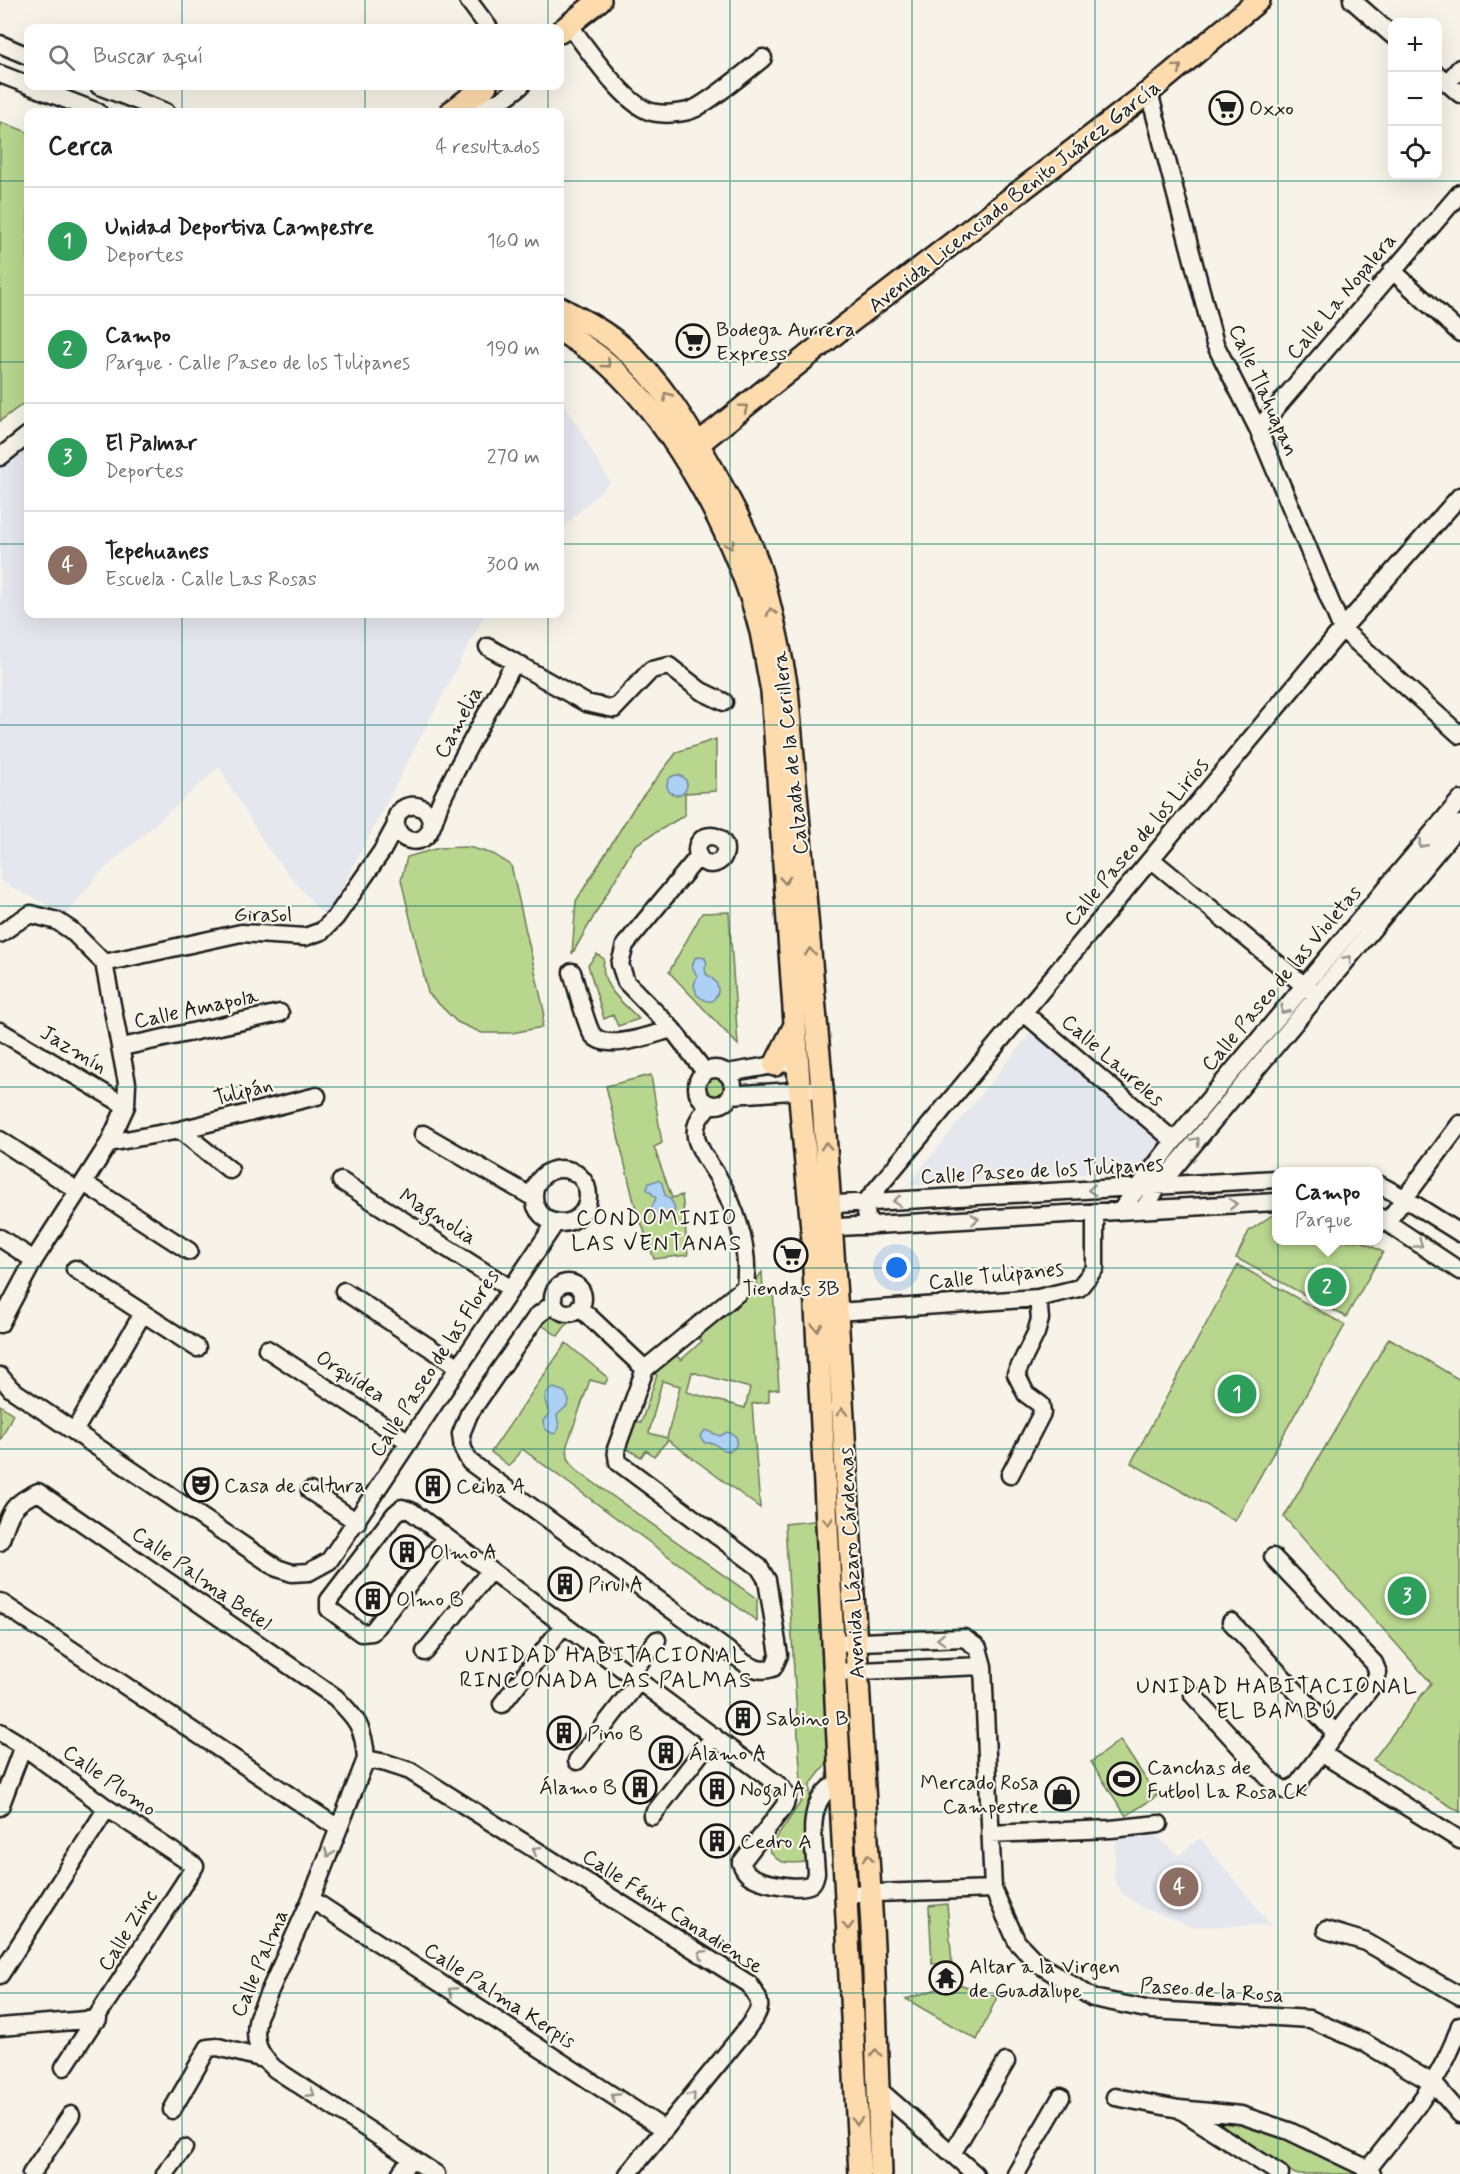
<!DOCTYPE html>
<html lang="es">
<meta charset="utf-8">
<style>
body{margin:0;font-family:Mynerve,sans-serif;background:#f6f6f6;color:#222}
.controls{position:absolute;right:18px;top:18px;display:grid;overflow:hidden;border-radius:12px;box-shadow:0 6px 24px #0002}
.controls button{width:54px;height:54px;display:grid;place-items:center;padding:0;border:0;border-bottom:2px solid #e0e0e0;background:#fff;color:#222;font:30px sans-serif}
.you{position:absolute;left:897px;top:1268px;width:21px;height:21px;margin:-15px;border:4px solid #fff;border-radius:50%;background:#1a73e8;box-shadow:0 0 0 9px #1a73e833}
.badge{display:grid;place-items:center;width:39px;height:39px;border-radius:50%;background:#1c1c1c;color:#fff;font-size:20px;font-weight:700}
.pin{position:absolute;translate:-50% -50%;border:3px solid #fff;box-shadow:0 2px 6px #0006}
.popup{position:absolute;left:1272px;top:1167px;width:111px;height:78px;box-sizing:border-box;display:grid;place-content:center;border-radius:12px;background:#fff;filter:drop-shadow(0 2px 4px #0005);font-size:20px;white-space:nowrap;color:#767676}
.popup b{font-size:22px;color:#222}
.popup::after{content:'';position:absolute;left:50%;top:100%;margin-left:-12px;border:12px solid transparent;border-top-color:#fff}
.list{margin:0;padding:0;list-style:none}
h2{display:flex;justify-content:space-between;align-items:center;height:78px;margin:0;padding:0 24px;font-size:26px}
h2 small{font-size:20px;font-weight:400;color:#767676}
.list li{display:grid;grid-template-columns:39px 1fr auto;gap:18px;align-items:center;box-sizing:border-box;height:108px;padding:0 24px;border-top:2px solid #e0e0e0}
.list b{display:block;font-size:22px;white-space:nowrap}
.list p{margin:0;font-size:20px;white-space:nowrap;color:#767676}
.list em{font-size:20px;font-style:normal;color:#767676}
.icon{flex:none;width:33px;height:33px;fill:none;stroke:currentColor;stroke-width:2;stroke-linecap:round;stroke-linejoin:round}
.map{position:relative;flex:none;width:1460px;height:2174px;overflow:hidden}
.search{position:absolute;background:#fff;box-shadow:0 6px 24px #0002;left:24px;top:24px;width:540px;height:66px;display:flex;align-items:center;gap:15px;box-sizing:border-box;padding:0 21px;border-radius:12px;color:#767676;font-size:22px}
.panel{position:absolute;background:#fff;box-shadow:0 6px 24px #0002;left:24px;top:108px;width:540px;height:510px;border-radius:12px}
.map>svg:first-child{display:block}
.built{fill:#e4e7ed}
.green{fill:#b8d68e;stroke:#6a7955;stroke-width:1.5;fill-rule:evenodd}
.water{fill:#acd1f5;stroke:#72899e;stroke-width:1.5}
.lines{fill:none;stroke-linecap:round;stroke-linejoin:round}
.minor-casing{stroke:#1c1c1c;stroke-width:21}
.major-casing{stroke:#1c1c1c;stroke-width:26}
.minor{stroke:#f7f3e8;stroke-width:16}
.major{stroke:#fedbac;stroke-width:21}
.oneway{stroke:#98856b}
.oneway2{stroke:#94928c}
.grid{fill:none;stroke:#0f766e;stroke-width:1.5;stroke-opacity:0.55}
.labels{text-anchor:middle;stroke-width:4.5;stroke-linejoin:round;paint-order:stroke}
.poi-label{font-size:21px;fill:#1c1c1c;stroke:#f7f3e8;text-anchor:start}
.street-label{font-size:21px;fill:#1c1c1c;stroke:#f7f3e8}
.neighbourhood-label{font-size:22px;letter-spacing:1.5px;fill:#1c1c1c;stroke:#f7f3e8}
</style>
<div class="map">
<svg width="1460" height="2174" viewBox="0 0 1460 2174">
<rect width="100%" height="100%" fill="#f7f3e8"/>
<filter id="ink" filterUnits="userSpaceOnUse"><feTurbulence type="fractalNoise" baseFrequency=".0167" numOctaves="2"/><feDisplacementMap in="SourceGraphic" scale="12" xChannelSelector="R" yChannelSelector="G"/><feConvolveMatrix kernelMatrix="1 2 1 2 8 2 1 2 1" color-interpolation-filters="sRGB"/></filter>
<g filter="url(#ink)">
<path class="built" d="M560,391L572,417L610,482L560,530Z
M28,447V614H485L329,913L323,915L267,848L219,767L96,877L67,915L0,881V469Z
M1042,1019L1183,1135L1157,1169L907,1186Z
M1154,1834L1179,1855L1200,1838L1271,1925L1192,1927L1141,1907L1123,1894L1114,1880L1116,1836Z"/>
<path class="green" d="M0,122L28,132V400L0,421Z
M716,739V791L685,793V815L635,845L572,954L576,901L635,806L677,752Z
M468,847L493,854L511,865L544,1011L542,1027L512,1033H482L457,1022L428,993L401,880L407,857L439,848Z
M729,912L738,1045L669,972L702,913Z
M597,954L604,959C599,987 622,1001 639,1019L618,1026L613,1015L604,1019L588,965Z
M701 1086a13 13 0 1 1 26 0a13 13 0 1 1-26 0Z
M651,1075L662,1143L654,1147L672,1198L682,1195L688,1255L654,1259L634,1202L606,1086Z
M1274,1214H1276V1240L1361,1241L1383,1252L1346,1317L1236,1258L1249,1231Z
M1238,1265L1345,1325L1235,1521L1131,1463Z
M762,1272L763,1290H773L779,1389L769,1390V1402L752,1404L760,1508L668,1440L654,1456L646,1450L641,1457L623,1447L632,1420L641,1423L657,1375L650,1371L673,1352L681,1360L702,1341L695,1333L753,1284ZM692,1372L750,1388L745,1408L687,1392ZM662,1381L680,1386L667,1438L649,1433Z
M553,1311L572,1317L558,1336L540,1324Z
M1389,1338L1460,1380V1812L1373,1760L1431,1683L1284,1517Z
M566,1343L608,1378L605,1384L590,1380L567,1445L568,1458L576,1470L757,1599V1621L522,1449L509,1466L491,1452Z
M0,1405L13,1414L0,1441Z
M822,1520L834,1754L810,1785L811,1862C792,1862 778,1868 769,1849L802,1800L785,1524Z
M1120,1740L1157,1796L1126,1816L1091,1762Z
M947,1904L952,1963L932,1964L929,1906Z
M956,1983L997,1997L977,2040L906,1999Z
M1205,2117L1262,2127L1337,2157L1359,2174H1295Z"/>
<path class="water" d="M667 785a10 10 0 1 1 20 0a10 10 0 1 1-20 0Z
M699,957L705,958L707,964L705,968L706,974C718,981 723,991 712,1001H706L697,995L694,985L697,976L692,966L695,958Z
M658,1180L662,1183L665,1195C685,1208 670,1230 653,1217L651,1209L656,1198L647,1189L649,1183Z
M554,1388L565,1392L569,1401L567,1406L557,1415L559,1428L556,1433L553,1434L545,1429L543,1421L549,1414C546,1403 540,1393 554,1388Z
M705,1430L720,1436L727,1432L733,1434L737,1438L736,1446L731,1451L723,1450L713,1443H705L700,1437Z"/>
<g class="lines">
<g class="minor-casing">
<path id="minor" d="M468,0L489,28
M1352,0L1392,35
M569,25C587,48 620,98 646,110C659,116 684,114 696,108C720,94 742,75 763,58
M0,44L28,56
M0,74L98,112
M1438,75L1460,94
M1447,83L1460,68
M99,86L166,112
M1149,92L1215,344L1258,429L1342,629L1460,735
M467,100C493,109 500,102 521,86
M1392,270L1460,333
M1258,429L1460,193
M0,457L28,435
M488,647L586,703L614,709L651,670L669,666L701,691L724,702
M431,824C429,797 393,802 396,825C398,840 417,846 427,835C434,827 436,811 441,801C463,754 490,709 514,663
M697 850a14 14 0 1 1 28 0a14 14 0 1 1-28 0Z
M698,857L625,945L620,964L626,982L672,1029L705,1072
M1151,859L1312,992
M0,934L17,922L31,914L57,921L72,931L104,963L127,1083L126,1106L109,1143L34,1260L0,1324
M104,963L241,933L305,937L322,931L336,917L382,851L396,825
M572,972C576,985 586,1025 592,1034C606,1053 653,1034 672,1029
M1023,1012L1174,1141
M0,1031L126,1106
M122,1047L280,1013
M697 1087a18 18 0 1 1 36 0a18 18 0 1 1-36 0Z
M727,1073L786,1063
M731,1095L822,1089
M180,1130L230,1170
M423,1134L534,1198
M0,1140L78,1191
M109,1143L180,1130L317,1096
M534 1196a27 27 0 1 1 54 0a27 27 0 1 1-54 0Z
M341,1181L510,1288
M84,1183L189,1251
M1378,1184L1404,1198L1460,1233
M819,1205L1276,1179
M1143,1209L1159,1186L1460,824
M1121,1210L1174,1141L1460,800
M1379,1217L1460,1271
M1387,1222L1460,1124
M868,1226L865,1203L1342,629L1460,496
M822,1228L1276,1202
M0,1238L34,1260
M75,1269L197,1348
M553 1298a15 15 0 1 1 30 0a15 15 0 1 1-30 0Z
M344,1291L459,1367
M554,1303L537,1316L469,1414L461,1434L463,1449L470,1462L746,1664C756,1669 762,1672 773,1668L779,1655L767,1580L759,1567L618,1462L616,1449L645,1369L745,1287C750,1249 736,1209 718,1177C711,1166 701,1153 697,1141C692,1125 701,1115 710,1104
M579,1307L645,1369
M837,1312L1038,1298L1079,1288L1095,1268V1212
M267,1349L409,1442
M0,1376L11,1389L277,1568L292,1573L309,1572L329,1561L556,1222
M75,1430L143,1313
M1010,1475L1042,1413L1041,1405L1026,1394L1016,1374L1036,1333L1040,1319L1038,1298
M310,1491L357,1522
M446,1537L372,1632L361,1633L329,1609V1600L395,1514L402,1508L411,1511L781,1787L787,1796L785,1805L741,1863C743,1868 744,1871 749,1875C760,1883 796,1890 809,1885C814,1883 815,1877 816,1873C815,1849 807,1815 823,1795C827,1789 835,1784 841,1780
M0,1542C10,1514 9,1505 38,1492L335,1697C357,1719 364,1727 366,1759L311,1899L258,2017C253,2040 257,2053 275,2069L436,2174
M0,1602L338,1828
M1231,1622L1336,1734
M834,1643L964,1638L978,1648L983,1666L993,1889L1017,1942L1037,1963L1093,1998L1151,2010L1310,2019L1365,2043L1434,2084L1460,2114
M425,1652L490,1571
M835,1672L983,1666
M629,1676L657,1640
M1193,1695L1273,1783L1286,1791L1297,1785L1372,1686L1378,1673L1374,1663L1273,1557
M502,1704L563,1626
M0,1732L23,1746L107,1808L195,1866L64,2067
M1321,1753L1460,1840
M366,1759L386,1763L410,1771L749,1984C766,2006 760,2010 745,2031L628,2174
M577,1761L638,1682
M0,1807L23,1746
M652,1816L714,1736
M990,1834L1111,1829L1159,1824
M847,1894L993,1889
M311,1899L664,2129
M1326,1930L1366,1942L1460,1996
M0,1975L107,1808
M0,2027L98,2019
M878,2089L975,2174
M1115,2097L1179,2109L1280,2174
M1179,2109L1241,2115L1289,2131L1368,2169L1372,2174
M172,2110L208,2048L218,2047L264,2059
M952,2154L1006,2062
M1368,2169C1403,2124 1443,2080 1460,2025
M31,2174L71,2115
M165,2174L184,2148
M400,2174L411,2158
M1016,2174L1061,2097"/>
</g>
<g class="major-casing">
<path id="major" d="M560,32L600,0
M451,112L486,86
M560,308C580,319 603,330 621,346C661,380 687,425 713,470C731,503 750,537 761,573C772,611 780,650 787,689L822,1089L837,1312L873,1945L881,2174
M560,330C575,341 594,351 608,364C677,426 739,543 761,632C765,652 768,671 772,691L801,1110L812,1229L860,2174
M688,452L841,329L1149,92L1259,0
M775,1065L795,1025"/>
</g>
<use href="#minor" class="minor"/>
<use href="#major" class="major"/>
</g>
<defs><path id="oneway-chevron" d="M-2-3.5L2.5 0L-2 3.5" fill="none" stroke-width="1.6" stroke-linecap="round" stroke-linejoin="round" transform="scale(1.5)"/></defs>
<g class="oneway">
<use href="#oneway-chevron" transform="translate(1178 68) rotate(-40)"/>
<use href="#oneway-chevron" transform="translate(607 364) rotate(41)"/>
<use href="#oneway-chevron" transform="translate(667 396) rotate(-125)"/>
<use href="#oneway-chevron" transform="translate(744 408) rotate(-39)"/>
<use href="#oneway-chevron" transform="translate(730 545) rotate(68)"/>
<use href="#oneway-chevron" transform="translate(771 612) rotate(-105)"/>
<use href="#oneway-chevron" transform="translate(785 880) rotate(86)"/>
<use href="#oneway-chevron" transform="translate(810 952) rotate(-95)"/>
<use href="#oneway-chevron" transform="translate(826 1146) rotate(-94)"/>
<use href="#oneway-chevron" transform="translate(817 1327) rotate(87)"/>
<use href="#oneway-chevron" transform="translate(842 1412) rotate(-93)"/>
<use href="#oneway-chevron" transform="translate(828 1521) rotate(87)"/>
<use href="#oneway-chevron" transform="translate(868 1858) rotate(-93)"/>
<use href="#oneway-chevron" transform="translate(848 1926) rotate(88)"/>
<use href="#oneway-chevron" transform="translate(876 2053) rotate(-93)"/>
<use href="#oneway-chevron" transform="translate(857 2121) rotate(87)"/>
</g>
<g class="oneway2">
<use href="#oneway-chevron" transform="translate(1422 844) rotate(130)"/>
<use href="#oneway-chevron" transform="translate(1348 959) rotate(-50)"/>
<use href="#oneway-chevron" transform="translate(1284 1010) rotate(130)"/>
<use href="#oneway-chevron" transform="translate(1196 1141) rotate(-50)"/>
<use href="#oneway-chevron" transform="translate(1092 1190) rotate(177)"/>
<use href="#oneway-chevron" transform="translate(897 1201) rotate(177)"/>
<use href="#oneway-chevron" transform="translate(1233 1204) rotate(-3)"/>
<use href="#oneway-chevron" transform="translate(975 1219) rotate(-4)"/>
<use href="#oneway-chevron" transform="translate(1419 1244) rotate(34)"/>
<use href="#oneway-chevron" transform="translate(941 1639) rotate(178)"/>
<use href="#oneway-chevron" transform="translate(536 1850) rotate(-148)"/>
<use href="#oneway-chevron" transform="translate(329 1853) rotate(111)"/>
<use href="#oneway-chevron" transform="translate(702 1954) rotate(-148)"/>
<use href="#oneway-chevron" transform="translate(452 1991) rotate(-147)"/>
<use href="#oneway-chevron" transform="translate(311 2093) rotate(33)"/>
<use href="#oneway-chevron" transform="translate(692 2096) rotate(-50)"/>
<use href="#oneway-chevron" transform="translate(615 2097) rotate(-147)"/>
</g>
</g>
<path class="grid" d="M182,0V28M365,0V28M548,0V28M730,0V2174M912,0V2174M1095,0V2174M1278,0V2174M182,86V112M365,86V112M548,86V112M0,181H28M560,181H1460M0,362H28M560,362H1460M0,544H28M560,544H1460M182,614V2174M365,614V2174M548,614V2174M0,725H1460M0,906H1460M0,1087H1460M0,1268H1460M0,1449H1460M0,1630H1460M0,1812H1460M0,1993H1460"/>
<defs>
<g id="supermarket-ring" transform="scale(1.725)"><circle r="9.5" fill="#f7f3e8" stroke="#1c1c1c" stroke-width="1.5"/><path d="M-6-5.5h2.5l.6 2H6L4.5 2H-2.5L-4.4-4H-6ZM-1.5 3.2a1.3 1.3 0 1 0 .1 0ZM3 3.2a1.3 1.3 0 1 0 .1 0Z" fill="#1c1c1c"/></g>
<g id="theatre-ring" transform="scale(1.725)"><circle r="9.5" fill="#f7f3e8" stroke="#1c1c1c" stroke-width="1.5"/><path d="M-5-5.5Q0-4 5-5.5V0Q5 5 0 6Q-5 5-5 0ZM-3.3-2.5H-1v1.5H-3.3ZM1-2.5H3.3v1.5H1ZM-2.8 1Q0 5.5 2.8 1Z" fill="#1c1c1c"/></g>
<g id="building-ring" transform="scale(1.725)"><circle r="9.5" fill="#f7f3e8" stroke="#1c1c1c" stroke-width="1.5"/><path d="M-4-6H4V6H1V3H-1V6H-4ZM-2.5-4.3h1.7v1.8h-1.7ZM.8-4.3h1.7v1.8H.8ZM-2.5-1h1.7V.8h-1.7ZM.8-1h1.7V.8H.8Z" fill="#1c1c1c"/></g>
<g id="stadium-ring" transform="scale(1.725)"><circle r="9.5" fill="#f7f3e8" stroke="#1c1c1c" stroke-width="1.5"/><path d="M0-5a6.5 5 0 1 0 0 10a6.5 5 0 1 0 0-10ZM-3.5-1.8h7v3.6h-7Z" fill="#1c1c1c"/></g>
<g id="shop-ring" transform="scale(1.725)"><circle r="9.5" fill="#f7f3e8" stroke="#1c1c1c" stroke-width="1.5"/><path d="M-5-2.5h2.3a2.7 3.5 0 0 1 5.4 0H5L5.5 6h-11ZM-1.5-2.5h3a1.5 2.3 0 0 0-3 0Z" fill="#1c1c1c"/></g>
<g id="temple-ring" transform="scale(1.725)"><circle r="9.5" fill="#f7f3e8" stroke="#1c1c1c" stroke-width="1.5"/><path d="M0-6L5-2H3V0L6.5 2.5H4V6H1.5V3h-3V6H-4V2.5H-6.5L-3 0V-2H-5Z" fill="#1c1c1c"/></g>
</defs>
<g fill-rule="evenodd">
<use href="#supermarket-ring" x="1226" y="108"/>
<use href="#supermarket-ring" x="693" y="341"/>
<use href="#supermarket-ring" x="791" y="1255"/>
<use href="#theatre-ring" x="201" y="1485"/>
<use href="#building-ring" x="433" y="1486"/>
<use href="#building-ring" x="407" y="1552"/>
<use href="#building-ring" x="565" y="1584"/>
<use href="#building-ring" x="373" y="1599"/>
<use href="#building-ring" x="743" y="1718"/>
<use href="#building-ring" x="564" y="1733"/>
<use href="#building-ring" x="666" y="1753"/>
<use href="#stadium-ring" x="1124" y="1779"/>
<use href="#building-ring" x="640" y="1787"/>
<use href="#building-ring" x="717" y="1789"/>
<use href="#shop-ring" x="1062" y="1794"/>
<use href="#building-ring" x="717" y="1841"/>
<use href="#temple-ring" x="946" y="1978"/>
</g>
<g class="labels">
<g class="poi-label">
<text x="1249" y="115">Oxxo</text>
<text x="716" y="336">Bodega Aurrera<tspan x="716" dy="24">Express</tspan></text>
<text x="791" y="1295" text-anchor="middle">Tiendas 3B</text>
<text x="224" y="1492">Casa de cultura</text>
<text x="456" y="1493">Ceiba A</text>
<text x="430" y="1559">Olmo A</text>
<text x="588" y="1591">Pirul A</text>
<text x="396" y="1606">Olmo B</text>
<text x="766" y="1725">Sabino B</text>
<text x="587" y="1740">Pino B</text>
<text x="689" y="1760">Álamo A</text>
<text x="1147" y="1774">Canchas de<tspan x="1147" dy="24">Futbol La Rosa CK</tspan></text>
<text x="1039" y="1789" text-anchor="end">Mercado Rosa<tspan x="1039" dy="24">Campestre</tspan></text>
<text x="617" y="1794" text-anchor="end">Álamo B</text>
<text x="740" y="1796">Nogal A</text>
<text x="740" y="1848">Cedro A</text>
<text x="969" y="1973">Altar a la Virgen<tspan x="969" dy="24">de Guadalupe</tspan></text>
</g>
<g class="street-label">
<text transform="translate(1014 196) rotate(-38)" y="7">Avenida Licenciado Benito Juárez García</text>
<text transform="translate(1341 296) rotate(-50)" y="7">Calle La Nopalera</text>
<text transform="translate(1264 390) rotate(66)" y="7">Calle Tlahuapan</text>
<text transform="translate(458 722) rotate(-62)" y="7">Camelia</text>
<text transform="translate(790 753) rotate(-96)" y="7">Calzada de la Cerillera</text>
<text transform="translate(1136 842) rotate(-50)" y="7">Calle Paseo de los Lirios</text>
<text x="263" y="921">Girasol</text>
<text transform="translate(1281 978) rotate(-50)" y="7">Calle Paseo de las Violetas</text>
<text transform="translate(196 1008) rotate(-12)" y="7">Calle Amapola</text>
<text transform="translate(74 1049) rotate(31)" y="7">Jazmín</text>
<text transform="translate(1113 1060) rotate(41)" y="7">Calle Laureles</text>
<text transform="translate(243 1091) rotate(-14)" y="7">Tulipán</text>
<text transform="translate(1042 1170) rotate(-3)" y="7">Calle Paseo de los Tulipanes</text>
<text transform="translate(438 1216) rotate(32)" y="7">Magnolia</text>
<text transform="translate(996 1275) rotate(-6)" y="7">Calle Tulipanes</text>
<text transform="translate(434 1363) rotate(-57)" y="7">Calle Paseo de las Flores</text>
<text transform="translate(351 1376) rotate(33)" y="7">Orquídea</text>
<text transform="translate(851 1563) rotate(-93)" y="7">Avenida Lázaro Cárdenas</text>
<text transform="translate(202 1578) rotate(35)" y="7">Calle Palma Betel</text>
<text transform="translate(110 1780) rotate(35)" y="7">Calle Plomo</text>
<text transform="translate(673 1911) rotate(33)" y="7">Calle Fénix Canadiense</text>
<text transform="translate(127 1930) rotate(-58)" y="7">Calle Zinc</text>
<text transform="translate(259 1963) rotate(-67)" y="7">Calle Palma</text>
<text transform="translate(1212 1990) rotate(4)" y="7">Paseo de la Rosa</text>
<text transform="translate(500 1995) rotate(33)" y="7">Calle Palma Kerpis</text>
</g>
<g class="neighbourhood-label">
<text x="657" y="1225">CONDOMINIO<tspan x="657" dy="25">LAS VENTANAS</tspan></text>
<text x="606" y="1662">UNIDAD HABITACIONAL<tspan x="606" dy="25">RINCONADA LAS PALMAS</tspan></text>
<text x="1277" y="1693">UNIDAD HABITACIONAL<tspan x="1277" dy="25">EL BAMBÚ</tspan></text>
</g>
</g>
</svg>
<div class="controls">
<button>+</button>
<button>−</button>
<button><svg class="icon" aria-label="locate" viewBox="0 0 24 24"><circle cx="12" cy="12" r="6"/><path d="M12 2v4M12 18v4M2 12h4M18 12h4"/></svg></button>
</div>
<div class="you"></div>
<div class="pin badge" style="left:1237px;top:1394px;background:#2e9e5b">1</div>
<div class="pin badge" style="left:1327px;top:1287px;background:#2e9e5b">2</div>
<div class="popup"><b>Campo</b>Parque</div>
<div class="pin badge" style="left:1407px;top:1596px;background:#2e9e5b">3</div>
<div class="pin badge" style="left:1179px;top:1887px;background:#8d6e63">4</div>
<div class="search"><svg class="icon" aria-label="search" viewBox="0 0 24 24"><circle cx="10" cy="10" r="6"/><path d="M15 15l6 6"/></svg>Buscar aquí</div>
<section class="panel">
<h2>Cerca<small>4 resultados</small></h2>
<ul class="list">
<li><span class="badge" style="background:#2e9e5b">1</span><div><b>Unidad Deportiva Campestre</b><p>Deportes</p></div><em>160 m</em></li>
<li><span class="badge" style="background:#2e9e5b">2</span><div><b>Campo</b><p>Parque · Calle Paseo de los Tulipanes</p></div><em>190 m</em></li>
<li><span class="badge" style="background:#2e9e5b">3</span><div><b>El Palmar</b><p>Deportes</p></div><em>270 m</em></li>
<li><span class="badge" style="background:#8d6e63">4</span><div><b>Tepehuanes</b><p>Escuela · Calle Las Rosas</p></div><em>300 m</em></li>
</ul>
</section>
</div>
